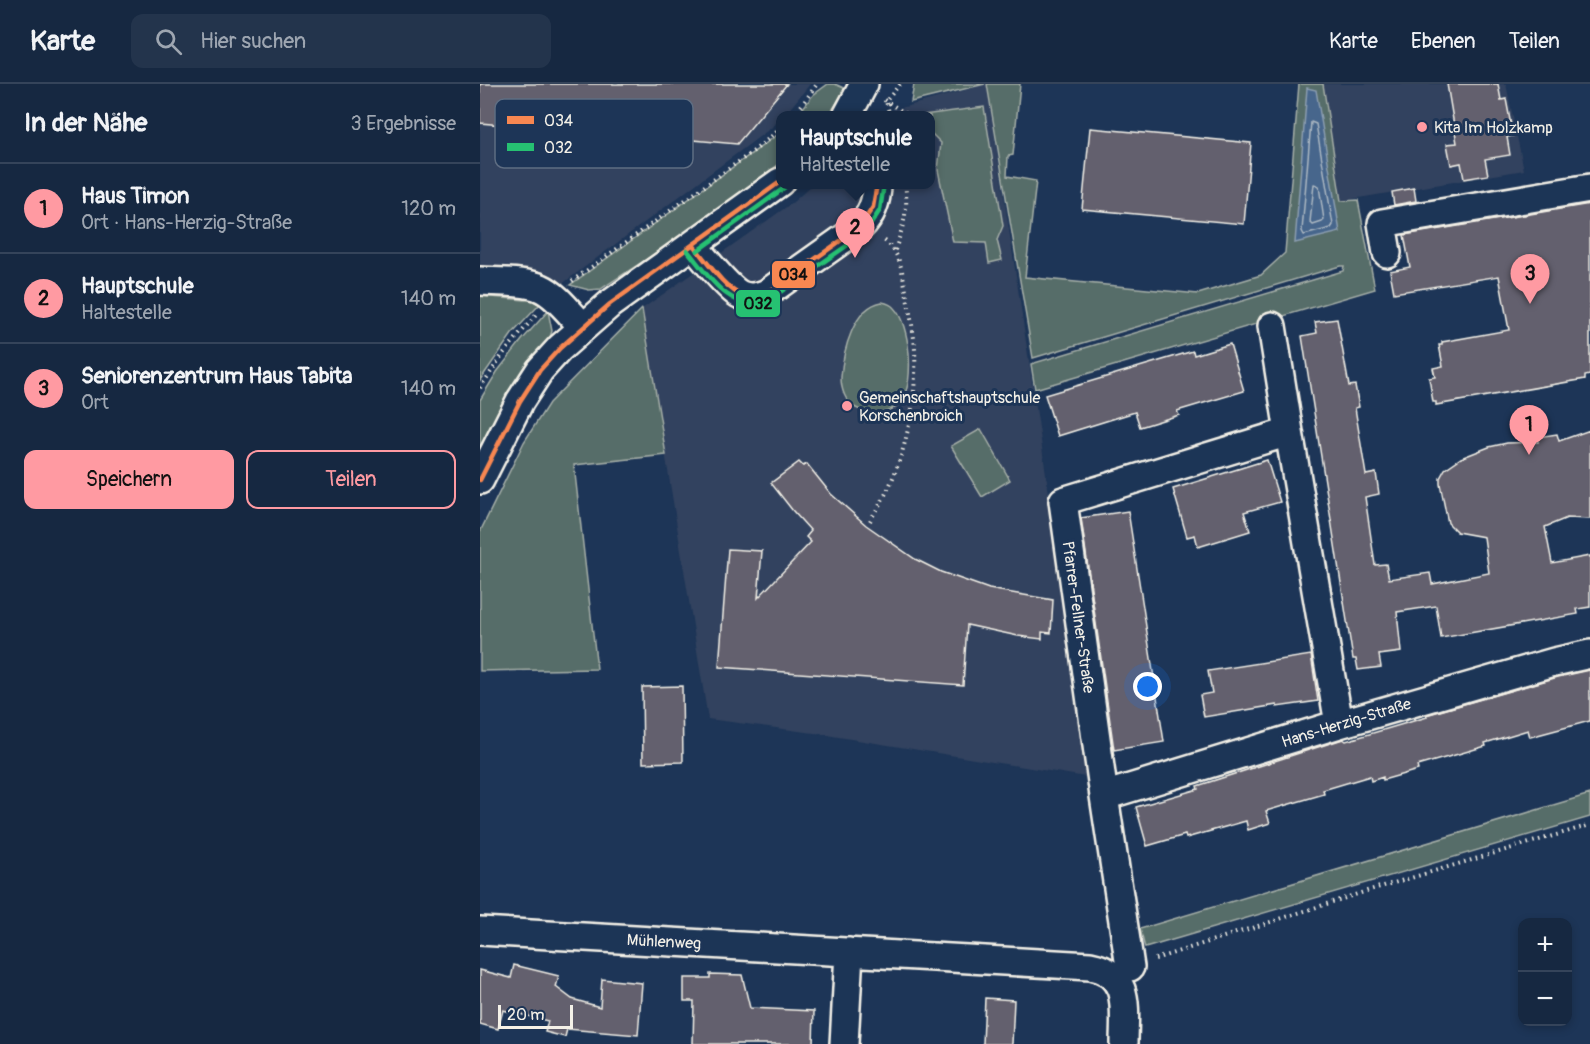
<!DOCTYPE html>
<html lang="de">
<meta charset="utf-8">
<style>
body{margin:0;font-family:Pangolin,sans-serif;background:#23344c;color:#f1f3f6}
.controls{position:absolute;right:18px;bottom:18px;display:grid;overflow:hidden;border-radius:12px;box-shadow:0 3px 9px #0003}
.controls button{width:54px;height:54px;display:grid;place-items:center;padding:0;border:0;border-bottom:2px solid #35445a;background:#162841;color:#f1f3f6;font:30px sans-serif}
.scale{position:absolute;left:18px;bottom:15px;width:75px;box-sizing:border-box;padding-left:6px;border:3px solid #f4f1e8;border-top:0;font-size:16px;line-height:21px;white-space:nowrap;color:#f4f1e8;-webkit-text-stroke:4px #1d3557;paint-order:stroke}
.you{position:absolute;left:668px;top:603px;width:21px;height:21px;margin:-15px;border:4px solid #fff;border-radius:50%;background:#1a73e8;box-shadow:0 0 0 9px #1a73e833}
.badge{display:grid;place-items:center;width:39px;height:39px;border-radius:50%;background:#ff9aa2;color:#111;font-size:20px;font-weight:700}
.pin{position:absolute;translate:-50% -50px;filter:drop-shadow(0 2px 3px #0008)}
.pin::after{content:'';position:absolute;top:32px;width:21px;height:18px;background:inherit;clip-path:polygon(0 0,100% 0,50% 100%)}
.popup{position:absolute;left:296px;top:27px;width:159px;height:78px;box-sizing:border-box;display:grid;place-content:center;border-radius:12px;background:#162841;filter:drop-shadow(0 2px 4px #0005);font-size:20px;white-space:nowrap;color:#9ea6b1}
.popup b{font-size:22px;color:#f1f3f6}
.popup::after{content:'';position:absolute;left:50%;top:100%;margin-left:-12px;border:12px solid transparent;border-top-color:#162841}
.list{margin:0;padding:0;list-style:none}
h2{display:flex;justify-content:space-between;align-items:center;height:78px;margin:0;padding:0 24px;font-size:26px}
h2 small{font-size:20px;font-weight:400;color:#9ea6b1}
.list li{display:grid;grid-template-columns:39px 1fr auto;gap:18px;align-items:center;box-sizing:border-box;height:90px;padding:0 24px;border-top:2px solid #35445a}
.list b{display:block;font-size:22px;white-space:nowrap}
.list p{margin:0;font-size:20px;white-space:nowrap;color:#9ea6b1}
.list em{font-size:20px;font-style:normal;color:#9ea6b1}
.actions{display:flex;gap:12px;padding:18px 24px}
.actions a{flex:1;padding:14px 0;border:2px solid #ff9aa2;border-radius:12px;text-align:center;font-size:21px;color:#ff9aa2}
.actions .main{background:#ff9aa2;color:#111}
.icon{flex:none;width:33px;height:33px;fill:none;stroke:currentColor;stroke-width:2;stroke-linecap:round;stroke-linejoin:round}
.map{position:relative;flex:none;width:1110px;height:960px;overflow:hidden}
header{display:flex;align-items:center;gap:36px;box-sizing:border-box;height:84px;padding:0 30px;background:#162841;border-bottom:2px solid #35445a}
header strong{font-size:28px}
nav{display:flex;gap:33px;margin-inline-start:auto;font-size:21px}
.search{width:420px;height:54px;background:#23344c;display:flex;align-items:center;gap:15px;box-sizing:border-box;padding:0 21px;border-radius:12px;color:#9ea6b1;font-size:22px}
main{display:flex}
aside{flex:1;background:#162841}
.map>svg:first-child{display:block}
.built{fill:#32425e}
.green{fill:#576d69;stroke:#a6afa8;stroke-width:1.5}
.water{fill:#46668c;stroke:#8c9eb1;stroke-width:1.5}
.lines{fill:none;stroke-linecap:round;stroke-linejoin:round}
.shore{stroke:#aeb9c3;stroke-width:1.5}
.building{fill:#63606e;stroke:#f4f1e8;stroke-width:1.5}
.minor-casing{stroke:#f4f1e8;stroke-width:32}
.path{stroke:#f4f1e8;stroke-width:4;stroke-dasharray:1.5 4.5;stroke-linecap:butt}
.minor{stroke:#1d3557;stroke-width:27}
.bus-1-casing{stroke:#1d3557;stroke-width:9}
.bus-2-casing{stroke:#1d3557;stroke-width:9}
.bus-1{stroke:#f88751;stroke-width:4.5}
.bus-2{stroke:#26c172;stroke-width:4.5}
.poi-dot{fill:#ff9aa2;stroke:#1d3557;stroke-width:2}
.labels{text-anchor:middle;stroke-width:6;stroke-linejoin:round;paint-order:stroke}
.poi-label{font-size:16px;fill:#f4f1e8;stroke:#1d3557;text-anchor:start}
.street-label{font-size:16px;fill:#f4f1e8;stroke:#1d3557}
.key{fill:#1d3557;stroke:#5e6d82;stroke-width:1.5}
.key-label{font-size:16px;fill:#f4f1e8}
.line-badge{stroke:#1d3557;stroke-width:2}
.pale-badge-label{font-size:16px;text-anchor:middle;font-weight:bold;fill:#111}
</style>
<header>
<strong>Karte</strong>
<div class="search"><svg class="icon" aria-label="search" viewBox="0 0 24 24"><circle cx="10" cy="10" r="6"/><path d="M15 15l6 6"/></svg>Hier suchen</div>
<nav><a>Karte</a><a>Ebenen</a><a>Teilen</a></nav>
</header>
<main>
<aside>
<h2>In der Nähe<small>3 Ergebnisse</small></h2>
<ul class="list">
<li><span class="badge">1</span><div><b>Haus Timon</b><p>Ort · Hans-Herzig-Straße</p></div><em>120 m</em></li>
<li><span class="badge">2</span><div><b>Hauptschule</b><p>Haltestelle</p></div><em>140 m</em></li>
<li><span class="badge">3</span><div><b>Seniorenzentrum Haus Tabita</b><p>Ort</p></div><em>140 m</em></li>
</ul>
<div class="actions"><a class="main">Speichern</a><a>Teilen</a></div>
</aside>
<div class="map">
<svg width="1110" height="960" viewBox="0 0 1110 960">
<rect width="100%" height="100%" fill="#1d3557"/>
<filter id="ink" filterUnits="userSpaceOnUse"><feTurbulence type="fractalNoise" baseFrequency=".0167" numOctaves="2"/><feDisplacementMap in="SourceGraphic" scale="12" xChannelSelector="R" yChannelSelector="G"/><feConvolveMatrix kernelMatrix="1 2 1 2 8 2 1 2 1" color-interpolation-filters="sRGB"/></filter>
<g filter="url(#ink)">
<path class="built" d="M0,0H330L308,27L303,31L300,32V35L291,44L78,203L32,250L0,296Z
M507,0L612,694L334,649L228,635L162,225L312,119L332,101L450,100V32L396,31Z
M843,0H1026L1044,86L861,117Z"/>
<path class="green" d="M348,0H355L366,5L349,31L317,32L333,11Z
M434,0H505L431,18Z
M507,0H540L533,71L528,72L527,92L556,97L545,193L718,210L781,191L805,169L819,0H843L861,117L878,116L895,205L555,305L551,280L863,187L864,182H860L553,274Z
M504,23L523,142L517,156L522,176L509,179L506,159L473,158L458,86L461,59L450,48V32L443,31Z
M300,49V79C245,127 181,165 121,205L109,206L90,201Z
M0,212L45,216L52,213L61,219L32,250L0,296Z
M402,218C407,219 411,220 414,224C430,240 435,297 422,316C412,330 391,332 376,324C365,318 361,305 361,293C363,268 373,223 402,218Z
M162,225L186,371L94,381L117,585L0,587V448L44,358L69,319Z
M68,227L72,247L67,262L0,372V316L17,288L42,256Z
M501,345L530,396L502,413L471,362Z
M1110,710V733L665,864L660,845Z"/>
<path class="water" d="M827,4L836,6L860,148L815,159Z"/>
<g class="lines">
<path class="shore" d="M831,38L836,40L853,141L851,144L824,151L822,147Z
M834,100L839,102L844,136L842,138L833,141L830,138Z"/>
</g>
<path class="building" d="M0,0H307L257,60L191,54L189,76L150,73L152,52L0,39Z
M967,0H1018L1021,16L1026,15L1033,52L1027,53L1030,71L1005,75L1008,91L984,95L981,79L971,81L967,60L977,59Z
M610,44L771,59L764,140L602,125Z
M934,104L936,117L914,121L912,108Z
M1110,120V291L1105,292V295L956,321V318H953L949,294L955,293L953,284L963,282L959,261H962V258L1029,246L1019,192L914,209L910,187L930,183L924,151Z
M857,235L869,302L875,301L879,323L875,324L886,391L896,389L899,410L885,413L895,481L906,480L909,495L950,489L952,500L1009,489L1004,453L977,448L968,439L960,400V394L965,385L981,374L1009,363L1027,359L1058,358L1057,353L1077,350L1079,357L1110,346V435L1087,434L1065,443L1072,479L1110,472V523L1097,525L1098,530L961,554L956,522L917,528L921,568L899,571L901,583L878,586L876,575H873L822,252L837,249L835,238Z
M750,260L764,307L697,327L699,331L660,343L655,328L578,352L565,311L713,267L714,271Z
M787,376L800,418L764,428L770,447L718,463L715,451L707,453L693,405Z
M319,378L323,382L327,380L351,410L386,441L435,475L461,488L509,505L573,516L571,549L562,548V555L538,552L487,541L483,601L239,583L248,465L282,467L278,514L331,458L326,453L331,447L313,427L291,399Z
M648,427L684,658L634,666L601,434Z
M831,571L838,617L797,623V621L724,633L720,611L732,609L728,587Z
M1110,586V637L1050,653L1048,646L1005,659L1006,662L937,682L938,686L903,696V693L891,697L890,692L843,706L844,710L786,727L790,739L768,746L766,737L706,754L705,751L667,762L656,723L718,705L717,702L863,655L866,657L947,633L946,631L1078,593Z
M202,602L203,678L163,679L162,603Z
M34,881L79,892L76,903L92,915L120,923L122,895L162,899L158,951L87,945L85,953L65,948L68,937L23,926L18,945L0,940V886L31,894Z
M230,890L262,891L270,924L334,927L333,960H213L214,917H204V894H230Z
M505,914L534,916L532,960H503Z"/>
<g class="lines">
<g class="minor-casing">
<path id="minor" d="M367,32L384,0
M213,161C223,173 247,203 259,210C268,215 278,213 287,209L380,143C392,131 397,117 397,100
M907,169L902,139L1110,104
M0,197C18,198 46,197 61,204C77,211 91,231 103,243
M792,242L809,348
M0,396L40,317L60,286L80,264L130,220L300,98
M624,712L859,640L1074,578L1110,570
M0,847L610,882C652,890 644,926 644,960
M650,883L624,712L583,417L809,348L859,640
M364,960L369,868"/>
</g>
<path class="path" d="M404,16L430,32
M314,32L337,0
M410,32L406,17L420,0
M415,166C423,143 429,125 425,100
M92,197L275,66L300,45
M0,304L23,270L56,231
M390,437C396,426 403,416 408,405C428,363 437,311 435,266C434,246 429,226 426,207C422,187 420,166 402,155
M675,875L890,806L1110,741"/>
<use href="#minor" class="minor"/>
<g class="bus-1-casing">
<path id="bus-1" d="M213,161C225,175 246,207 264,212C272,214 279,212 287,209L380,143L393,123L397,100
M0,396L40,317L60,286L80,264L130,220L300,98"/>
</g>
<g class="bus-2-casing">
<path id="bus-2" d="M207,166C227,190 250,229 286,218L385,149L400,126L404,100
M217,167L304,104"/>
</g>
<use href="#bus-1" class="bus-1"/>
<use href="#bus-2" class="bus-2"/>
</g>
</g>
<g class="poi-dot">
<circle cx="942" cy="43" r="6"/>
<circle cx="367" cy="322" r="6"/>
</g>
<g class="labels">
<g class="poi-label">
<text x="954" y="49">Kita Im Holzkamp</text>
<text x="379" y="319">Gemeinschaftshauptschule<tspan x="379" dy="18">Korschenbroich</tspan></text>
</g>
<g class="street-label">
<text transform="translate(599 533) rotate(82)" y="6">Pfarrer-Fellner-Straße</text>
<text transform="translate(866 638) rotate(-17)" y="6">Hans-Herzig-Straße</text>
<text transform="translate(184 857) rotate(3)" y="6">Mühlenweg</text>
</g>
</g>
<rect x="15" y="15" width="198" height="69" rx="9" class="key"/>
<rect x="27" y="32" width="27" height="8" fill="#f88751"/>
<rect x="27" y="59" width="27" height="8" fill="#26c172"/>
<g class="key-label">
<text x="64" y="42">034</text>
<text x="64" y="69">032</text>
</g>
<g class="line-badge">
<rect x="291" y="176" width="45" height="29" rx="6" fill="#f88751"/>
<rect x="255" y="205" width="46" height="29" rx="6" fill="#26c172"/>
</g>
<g class="pale-badge-label">
<text x="313" y="196">034</text>
<text x="278" y="225">032</text>
</g>
</svg>
<div class="controls">
<button>+</button>
<button>−</button>
</div>
<div class="scale">20 m</div>
<div class="you"></div>
<div class="pin badge" style="left:1049px;top:371px">1</div>
<div class="pin badge" style="left:375px;top:174px">2</div>
<div class="popup"><b>Hauptschule</b>Haltestelle</div>
<div class="pin badge" style="left:1050px;top:220px">3</div>
</div>
</main>
